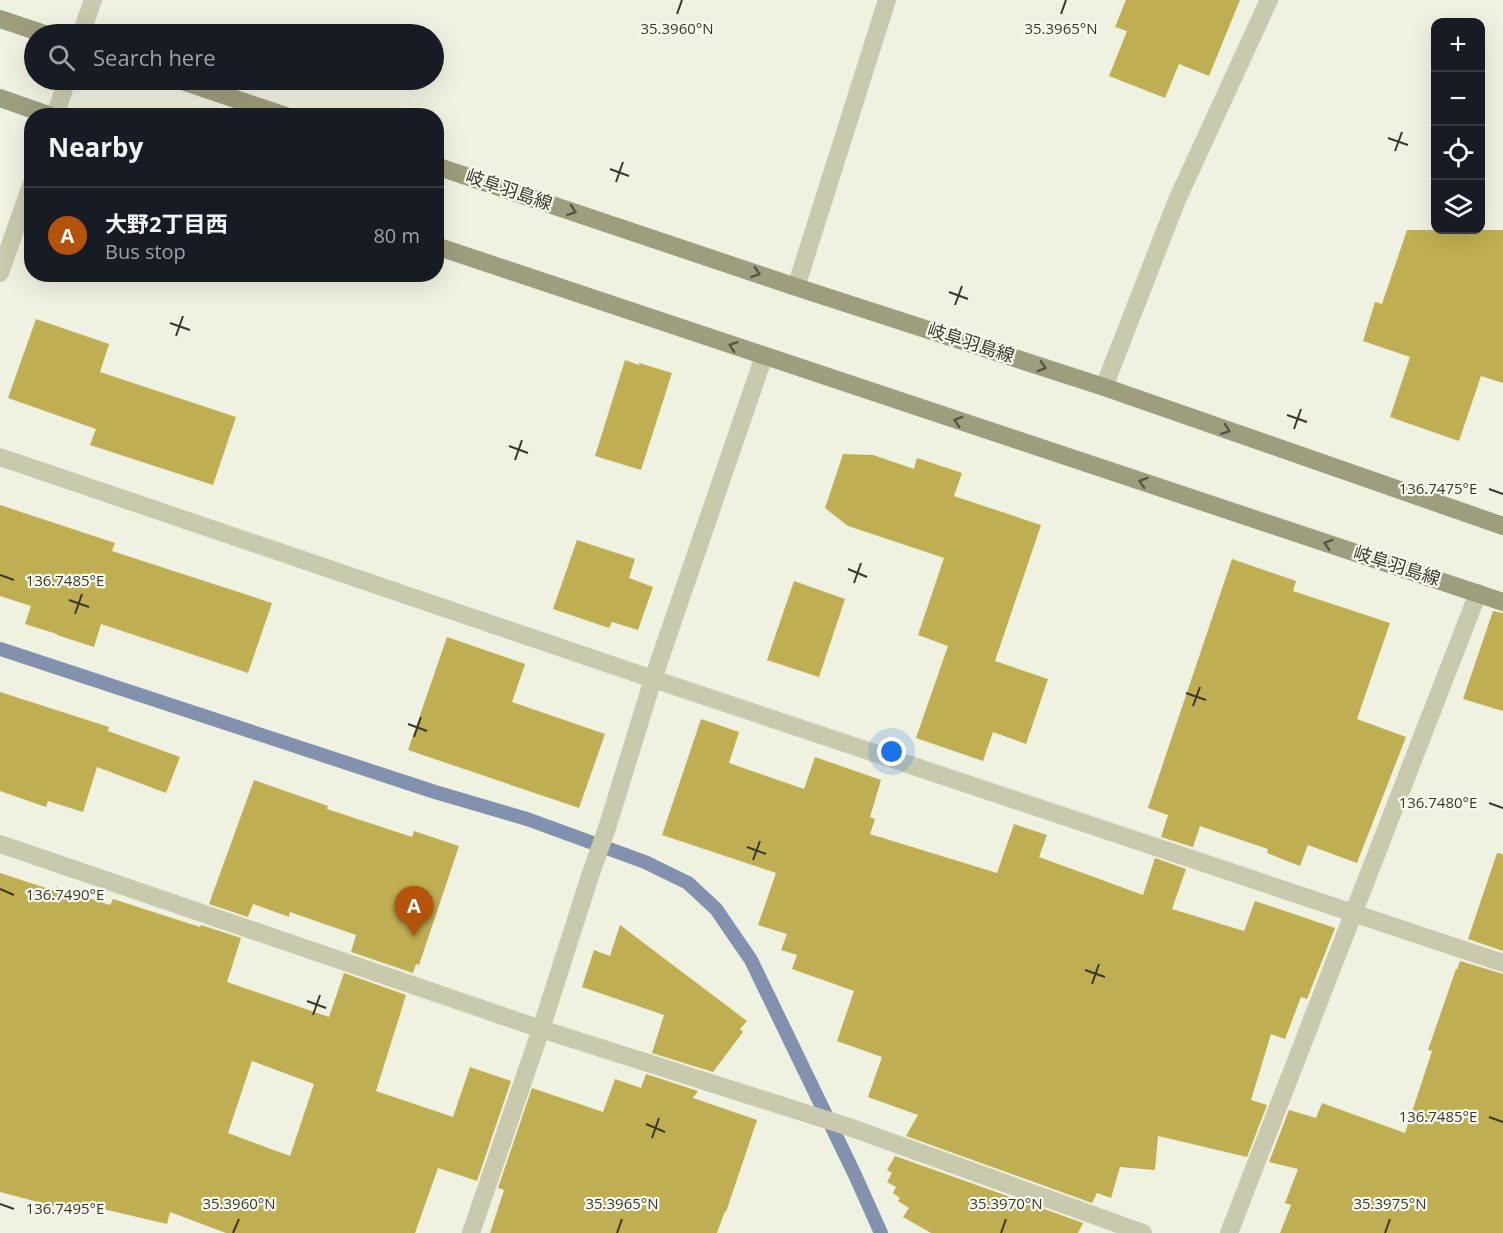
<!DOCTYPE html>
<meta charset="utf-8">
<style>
body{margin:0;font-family:"Open Sans","Noto Sans JP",sans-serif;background:#20242c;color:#f1f3f6}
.controls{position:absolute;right:18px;top:18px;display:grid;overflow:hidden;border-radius:12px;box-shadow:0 6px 24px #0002}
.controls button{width:54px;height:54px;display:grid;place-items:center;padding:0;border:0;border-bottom:2px solid #363941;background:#171b24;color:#f1f3f6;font:30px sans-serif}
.you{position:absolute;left:892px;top:752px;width:21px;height:21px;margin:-15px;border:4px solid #fff;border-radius:50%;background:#1a73e8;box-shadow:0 0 0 9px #1a73e833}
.badge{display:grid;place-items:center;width:39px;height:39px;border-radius:50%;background:#b45309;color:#fff;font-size:20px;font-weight:700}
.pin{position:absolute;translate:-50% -50px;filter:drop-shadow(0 2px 3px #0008)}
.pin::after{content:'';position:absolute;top:32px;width:21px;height:18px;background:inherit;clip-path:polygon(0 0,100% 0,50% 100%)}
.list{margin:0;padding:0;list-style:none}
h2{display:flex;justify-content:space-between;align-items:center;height:78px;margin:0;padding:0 24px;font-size:26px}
h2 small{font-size:20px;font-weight:400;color:#9ea1a6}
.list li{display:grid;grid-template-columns:39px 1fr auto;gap:18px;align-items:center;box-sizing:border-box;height:96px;padding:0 24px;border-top:2px solid #363941}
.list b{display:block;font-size:22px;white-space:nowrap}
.list p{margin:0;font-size:20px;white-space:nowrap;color:#9ea1a6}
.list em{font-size:20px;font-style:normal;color:#9ea1a6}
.icon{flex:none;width:33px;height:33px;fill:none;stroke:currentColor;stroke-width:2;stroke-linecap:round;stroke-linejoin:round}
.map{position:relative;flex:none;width:1503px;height:1233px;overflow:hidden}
.search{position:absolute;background:#171b24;box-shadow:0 6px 24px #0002;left:24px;top:24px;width:420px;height:66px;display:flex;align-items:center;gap:15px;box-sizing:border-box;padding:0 21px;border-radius:33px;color:#9ea1a6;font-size:22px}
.panel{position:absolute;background:#171b24;box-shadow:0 6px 24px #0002;left:24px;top:108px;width:420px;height:174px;border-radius:24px}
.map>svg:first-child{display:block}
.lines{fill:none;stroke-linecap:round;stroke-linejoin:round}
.stream{stroke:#8191ae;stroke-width:14}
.building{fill:#c0af52;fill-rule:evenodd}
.street{stroke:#c9caad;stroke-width:18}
.secondary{stroke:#9e9d7e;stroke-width:18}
.oneway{stroke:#575644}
.ticks{fill:none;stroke:#39382b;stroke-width:2}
.labels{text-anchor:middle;stroke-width:4.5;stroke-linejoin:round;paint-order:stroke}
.street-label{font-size:18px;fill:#39382b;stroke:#f8faee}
.ticks-label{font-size:15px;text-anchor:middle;fill:#39382b;stroke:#f8faee;stroke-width:4.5;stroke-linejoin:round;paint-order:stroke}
</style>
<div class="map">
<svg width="1503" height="1233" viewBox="0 0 1503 1233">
<rect width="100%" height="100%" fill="#f0f2e1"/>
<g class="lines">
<path class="stream" d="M0,649L435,792L527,819L645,862L688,883L716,909L751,960L855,1175L881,1233"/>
</g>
<path class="building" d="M1126,0H1240L1209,76L1179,64L1165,98L1109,76L1127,31L1115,27Z
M1407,230H1503V383L1481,376L1459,441L1390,417L1410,357L1363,341L1375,302L1382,304Z
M36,319L109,344L100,372L236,417L213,485L90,445L96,429L8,398Z
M625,360L639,365V363L672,373L641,470L595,456Z
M843,454L873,455L914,469L917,458L962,473L954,496L1041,525L995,661L1048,679L1026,744L993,732L983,761L916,738L948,646L918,635L944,558L848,526L825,508Z
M0,505L115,543L112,551L272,603L248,673L101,624L94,647L57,635V634L25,624L31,606L0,596Z
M577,540L635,559L629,578L653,587L638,630L612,622L609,628L553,609Z
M1232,559L1296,581L1293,591L1390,623L1357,719L1406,737L1357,863L1308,845L1300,866L1267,853L1268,849L1200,826L1193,847L1161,837L1168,815L1148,808Z
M794,581L845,599L819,677L767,660Z
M1493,611L1503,613V711L1463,699Z
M447,637L525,664L512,702L605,734L579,808L408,750Z
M0,692L109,727L108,731L180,757L166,793L97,767L83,812L48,801L46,807L0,791Z
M701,719L739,732L729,763L804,789L815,757L881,780L870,817L875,819L870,834L997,873L1014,824L1047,835L1039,857L1143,895L1155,858L1186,869L1172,909L1244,931L1255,901L1335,928L1307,999L1301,997L1285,1039L1271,1034L1251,1100L1267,1105L1247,1157L1158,1136L1155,1170L1120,1167L1111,1198L1097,1193L1092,1203L906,1136L918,1115L868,1097L882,1057L837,1041L854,991L792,969L797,955L781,950L787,934L758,925L776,873L662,835Z
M254,780L328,806L327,809L412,837L414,831L459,846L419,965L416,964L413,973L351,952L356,935L290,912L289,917L253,904L248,917L209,904Z
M1497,853L1503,854V951L1468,939Z
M0,873L55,891L56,887L110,905L113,899L200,927L201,925L241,938L227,982L329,1017L344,973L406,995L376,1091L453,1117L470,1067L511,1081L477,1181L438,1168L415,1233H226L170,1212L167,1224L86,1205L84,1214L0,1192ZM252,1061L314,1084L290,1156L228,1133Z
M620,925L747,1021L740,1029L743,1032L713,1072L652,1053L664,1015L582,987L594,950L610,956Z
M1460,961L1503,974V1233H1280L1291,1205L1285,1203L1298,1169L1269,1162L1289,1110L1316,1118L1322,1103L1405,1133L1432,1051L1428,1050L1456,969L1457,970Z
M646,1074L698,1091L693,1098L757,1120L726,1212L725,1211L717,1233H490L504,1190L498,1188L532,1088L603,1112L615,1079L641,1088Z
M895,1156L1083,1223L1078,1233H931L903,1217L909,1208L898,1201L900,1198L893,1193L896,1187L887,1182L892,1173L887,1170Z"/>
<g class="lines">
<path class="street" d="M81,34L93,0
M55,116L67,80
M0,273L32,183
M796,287L887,0
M1104,387L1177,200L1269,0
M0,457L653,679L1503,963
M0,844L541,1029L849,1127L1143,1233
M471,1233L541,1029L590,876L608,825L653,679L764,356
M1229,1233L1478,593"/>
<path class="secondary" d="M0,19L45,34
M179,80L286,116
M0,98L51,116
M436,166L796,287L1104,387L1503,526
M436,246L1503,602"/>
</g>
<defs><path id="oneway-chevron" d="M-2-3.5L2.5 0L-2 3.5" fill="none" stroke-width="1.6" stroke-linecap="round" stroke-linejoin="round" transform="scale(1.5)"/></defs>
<g class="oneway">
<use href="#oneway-chevron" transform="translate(572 211) rotate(19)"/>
<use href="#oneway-chevron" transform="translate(756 273) rotate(19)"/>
<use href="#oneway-chevron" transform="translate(733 346) rotate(-161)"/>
<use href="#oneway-chevron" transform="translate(1042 367) rotate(18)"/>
<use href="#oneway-chevron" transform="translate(958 421) rotate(-162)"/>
<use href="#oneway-chevron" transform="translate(1226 430) rotate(19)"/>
<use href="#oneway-chevron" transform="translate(1143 482) rotate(-162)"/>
<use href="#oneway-chevron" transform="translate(1328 544) rotate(-162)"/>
</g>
<path class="ticks" d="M677,14L682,0M1061,14L1066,0M1388,138L1408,145M1395,151L1402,132M610,169L629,176M616,182L623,162M949,292L968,299M955,305L962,286M170,323L190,330M176,336L183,316M1287,415L1307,422M1294,429L1301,409M509,446L528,453M515,460L522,440M1489,489L1503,494M848,569L867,577M0,575L14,580M854,583L861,563M69,600L89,607M75,614L82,594M1186,693L1206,700M1193,706L1200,687M408,724L427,731M414,737L421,717M1489,803L1503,808M747,847L766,854M753,860L760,841M0,889L14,895M1085,970L1105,977M1092,984L1099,964M307,1001L326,1008M313,1015L320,995M1489,1117L1503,1122M646,1124L665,1132M652,1138L659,1118M0,1204L14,1209M233,1233L239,1219M617,1233L622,1219M1001,1233L1006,1219M1385,1233L1390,1219"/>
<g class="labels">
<g class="street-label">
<text transform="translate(509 190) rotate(19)" y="6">岐阜羽島線</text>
<text transform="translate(971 343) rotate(18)" y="6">岐阜羽島線</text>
<text transform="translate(1397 566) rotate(18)" y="6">岐阜羽島線</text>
</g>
</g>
<g class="ticks-label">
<text x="677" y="34">35.3960°N</text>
<text x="1061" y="34">35.3965°N</text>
<text x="1438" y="494">136.7475°E</text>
<text x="65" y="586">136.7485°E</text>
<text x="1438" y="808">136.7480°E</text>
<text x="65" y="900">136.7490°E</text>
<text x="1438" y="1122">136.7485°E</text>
<text x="239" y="1209">35.3960°N</text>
<text x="622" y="1209">35.3965°N</text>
<text x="1006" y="1209">35.3970°N</text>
<text x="1390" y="1209">35.3975°N</text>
<text x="65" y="1214">136.7495°E</text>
</g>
</svg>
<div class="controls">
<button>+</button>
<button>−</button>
<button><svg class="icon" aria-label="locate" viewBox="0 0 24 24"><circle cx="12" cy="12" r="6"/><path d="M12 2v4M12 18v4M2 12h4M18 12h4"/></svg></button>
<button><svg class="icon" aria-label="layers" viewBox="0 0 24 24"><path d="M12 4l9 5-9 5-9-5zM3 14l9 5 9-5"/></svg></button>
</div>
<div class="you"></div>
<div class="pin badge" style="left:414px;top:936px">A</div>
<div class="search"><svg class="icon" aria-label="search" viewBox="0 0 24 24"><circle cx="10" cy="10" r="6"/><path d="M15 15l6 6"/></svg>Search here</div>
<section class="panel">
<h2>Nearby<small></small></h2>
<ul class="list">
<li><span class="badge">A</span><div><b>大野2丁目西</b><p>Bus stop</p></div><em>80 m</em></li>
</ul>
</section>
</div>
